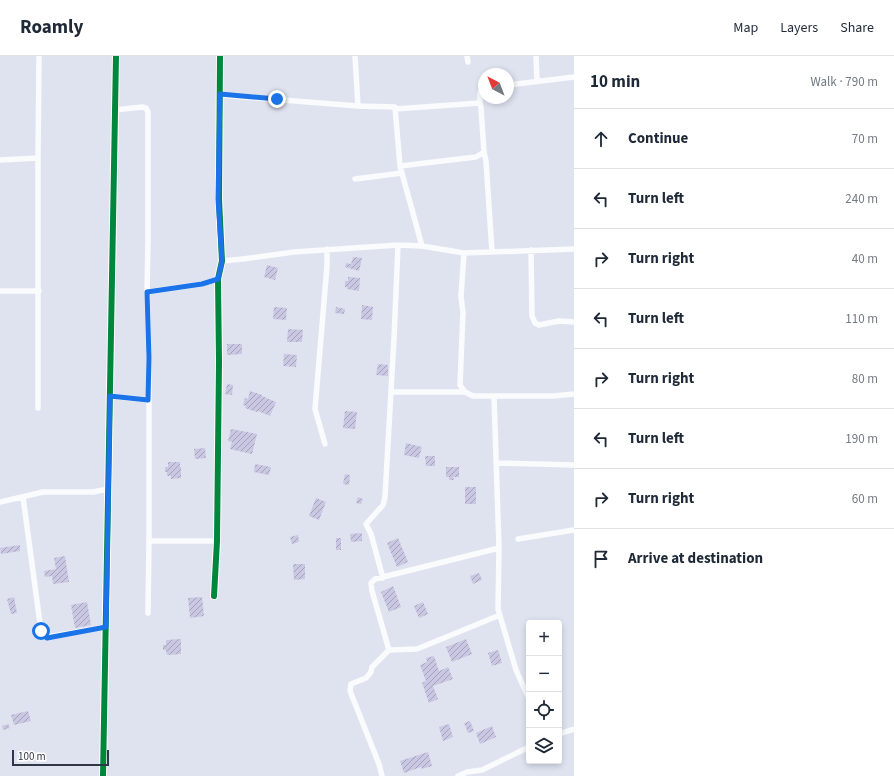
<!DOCTYPE html>
<meta charset="utf-8">
<style>
body{margin:0;font-family:"Source Sans 3",sans-serif;background:#f6f6f7;color:#1f2937}
.controls{position:absolute;right:12px;bottom:12px;display:grid;overflow:hidden;border-radius:4px;box-shadow:0 2px 6px #0003}
.controls button{width:36px;height:36px;display:grid;place-items:center;padding:0;border:0;border-bottom:1px solid #e0e1e3;background:#fff;color:#1f2937;font:20px sans-serif}
.compass{position:absolute;left:478px;top:12px;width:36px;height:36px;border-radius:50%;background:#fff;box-shadow:0 2px 6px #0003;rotate:318deg}
.scale{position:absolute;left:12px;bottom:10px;width:97px;box-sizing:border-box;padding-left:4px;border:2px solid #323747;border-top:0;font-size:11px;line-height:14px;white-space:nowrap;color:#323747;-webkit-text-stroke:3px #fff;paint-order:stroke}
.stop{position:absolute;width:12px;height:12px;margin:-9px;border:3px solid #1a73e8;border-radius:50%;background:#fff}
.stop.end{background:#1a73e8;border-color:#fff;box-shadow:0 1px 4px #0008}
.list{margin:0;padding:0;list-style:none}
h2{display:flex;justify-content:space-between;align-items:center;height:52px;margin:0;padding:0 16px;font-size:17px}
h2 small{font-size:13px;font-weight:400;color:#747a83}
.list li{display:grid;grid-template-columns:26px 1fr auto;gap:12px;align-items:center;box-sizing:border-box;height:60px;padding:0 16px;border-top:1px solid #e0e1e3}
.list b{display:block;font-size:15px;white-space:nowrap}
.list em{font-size:13px;font-style:normal;color:#747a83}
.icon{flex:none;width:22px;height:22px;fill:none;stroke:currentColor;stroke-width:2;stroke-linecap:round;stroke-linejoin:round}
.map{position:relative;flex:none;width:574px;height:720px;overflow:hidden}
header{display:flex;align-items:center;gap:24px;box-sizing:border-box;height:56px;padding:0 20px;background:#fff;border-bottom:1px solid #e0e1e3}
header strong{font-size:19px}
nav{display:flex;gap:22px;margin-inline-start:auto;font-size:14px}
main{display:flex}
aside{flex:1;background:#fff}
.map>svg:first-child{display:block}
.building{fill:url(#building-hatch)}
.lines{fill:none;stroke-linecap:round;stroke-linejoin:round}
.minor{stroke:#fafbfd;stroke-width:5.5}
.cycleway-casing{stroke:#fff;stroke-width:8}
.cycleway{stroke:#00873e;stroke-width:6}
.route{stroke:#1a73e8;stroke-width:5}
</style>
<header>
<strong>Roamly</strong>
<nav><a>Map</a><a>Layers</a><a>Share</a></nav>
</header>
<main>
<div class="map">
<svg width="574" height="720" viewBox="0 0 574 720">
<defs>
<pattern id="building-hatch" width="6" height="6" patternUnits="userSpaceOnUse"><rect width="6" height="6" fill="#c9c7e2"/><path d="M-1 1l2-2M0 6l6-6M5 7l2-2" fill="none" stroke="#a4a2b9"/></pattern>
</defs>
<rect width="100%" height="100%" fill="#dfe3f0"/>
<path class="building" d="M353,201L362,202L359,215L345,211L346,207L351,208Z
M267,209L278,212L275,224L264,221Z
M348,221L360,222L359,235L347,233V231H345V225H348Z
M362,249L373,251L372,264L361,263Z
M274,251L287,252L286,264L273,263Z
M336,251L345,253L344,258L335,257Z
M288,273L303,274L302,286H287Z
M227,288H242V298L227,299Z
M284,298L297,299L296,311L283,310Z
M378,308L388,309V320L376,319Z
M227,328L233,329L232,339L225,338Z
M250,335L262,339V340L276,346L270,360L258,355L257,356L245,352L246,350L243,349L245,342L248,343Z
M345,355L357,356L355,373L343,372Z
M231,373L257,378L252,398L230,393L232,386L228,385Z
M406,387L422,391L419,402L404,399Z
M205,392L206,402L195,403L194,393Z
M425,400H435V410H426Z
M168,406H180V411H181V422L171,423V420H167V416H165V411H168Z
M255,408L271,411L269,419L254,416Z
M446,411H459V421H453L454,424H449V421H446Z
M345,418L350,419L349,429L343,428Z
M465,431H476V448H465Z
M358,441L363,443L361,448L356,447Z
M316,442L326,446L319,464L309,460Z
M362,477V485L351,486L350,478Z
M298,479L299,486L292,488L290,481Z
M336,482H341V494H336Z
M398,482L408,506L397,511L387,487Z
M20,489V495L1,498L0,492Z
M65,500L69,526L53,528L52,520L45,521L44,515L56,513L54,502Z
M293,508H305V523L294,524Z
M479,517L482,524L473,528L470,520Z
M393,530L401,551L389,556L381,536Z
M14,541L17,557L11,558L7,543Z
M202,541L204,560L190,562L188,542Z
M87,546L91,569L75,572L71,549Z
M423,546L428,558L419,562L414,550Z
M181,583V598L167,599L166,594H163V589H166V584Z
M466,583L472,598L452,606L446,591Z
M498,594L502,607L492,610L488,597Z
M434,600L439,615L448,611L453,623L433,630L438,643L429,647L422,627L426,625L420,609L427,606L426,602Z
M28,655L31,665L14,669L11,659Z
M470,665L474,675L468,677L464,667Z
M8,668L10,672L3,674L2,670Z
M449,668L453,681L443,685L439,671Z
M492,670L496,681L480,688L476,677Z
M428,696L432,710L422,713L421,711L404,717L400,705Z"/>
<g class="lines">
<path class="minor" d="M355,0L358,50
M467,0L468,6
M536,0L537,25
M508,29L574,21
M220,39L358,50L395,51L400,110L422,190
M480,47V37L484,33
M395,53L480,47L481,52L484,96L476,101L400,110
M115,54L142,51L146,52L148,56V185L147,236L149,302V485L148,557
M484,96L486,105L492,196
M0,104L38,102
M355,123L402,117
M531,194L532,260L535,267L539,269L559,265L574,266
M464,197L461,240L463,257L460,329L465,336L473,340H553L574,338
M222,205L243,203L294,196L398,189L422,190L464,197L574,193
M0,235H39
M147,236L202,228L218,223
M391,336H465
M110,340L148,344
M494,340L499,492L498,553L516,614L529,643
M38,352V102L39,0
M325,388L315,353L327,210V193
M496,407L574,409
M23,441L41,575L43,579L47,581L106,571
M0,446L43,436H93L108,433
M518,483L574,474
M149,485H217
M383,522L371,478L366,468L383,449L385,441L394,282L398,189
M214,540L217,485L219,306L218,223L222,205L219,143L220,0
M389,594L417,593L500,559
M559,678L574,673
M103,720L116,0
M382,720L379,708L350,635L351,628L366,622L371,616L372,611L389,594L372,535L371,527L375,523L499,492
M458,720L467,716L482,714L529,691"/>
<g class="cycleway-casing">
<path id="cycleway" d="M214,540L217,485L219,306L218,223L222,205L219,143L220,0
M103,720L116,0"/>
</g>
<use href="#cycleway" class="cycleway"/>
</g>
<g class="lines">
<path class="route" d="M41,575L43,579L47,582L106,571L110,340L148,344L149,302L147,236L202,228L218,223L222,205L218,143L220,38L277,43"/>
</g>
</svg>
<div class="controls">
<button>+</button>
<button>−</button>
<button><svg class="icon" aria-label="locate" viewBox="0 0 24 24"><circle cx="12" cy="12" r="6"/><path d="M12 2v4M12 18v4M2 12h4M18 12h4"/></svg></button>
<button><svg class="icon" aria-label="layers" viewBox="0 0 24 24"><path d="M12 4l9 5-9 5-9-5zM3 14l9 5 9-5"/></svg></button>
</div>
<svg class="compass" viewBox="-18 -18 36 36"><path d="M0-13l5 13h-10z" fill="#e53935"/><path d="M0 13l5-13h-10z" fill="#747a83"/></svg>
<div class="scale">100 m</div>
<div class="stop" style="left:41px;top:575px"></div>
<div class="stop end" style="left:277px;top:43px"></div>
</div>
<aside>
<h2>10 min<small>Walk · 790 m</small></h2>
<ul class="list">
<li><svg class="icon" aria-label="ahead" viewBox="0 0 24 24"><path d="M12 20V5M6 11l6-6 6 6"/></svg><div><b>Continue</b></div><em>70 m</em></li>
<li><svg class="icon" aria-label="left" viewBox="0 0 24 24"><path d="M17 20v-9H6M10 6l-5 5 5 5"/></svg><div><b>Turn left</b></div><em>240 m</em></li>
<li><svg class="icon" aria-label="right" viewBox="0 0 24 24"><path d="M7 20v-9h11M14 6l5 5-5 5"/></svg><div><b>Turn right</b></div><em>40 m</em></li>
<li><svg class="icon" aria-label="left" viewBox="0 0 24 24"><path d="M17 20v-9H6M10 6l-5 5 5 5"/></svg><div><b>Turn left</b></div><em>110 m</em></li>
<li><svg class="icon" aria-label="right" viewBox="0 0 24 24"><path d="M7 20v-9h11M14 6l5 5-5 5"/></svg><div><b>Turn right</b></div><em>80 m</em></li>
<li><svg class="icon" aria-label="left" viewBox="0 0 24 24"><path d="M17 20v-9H6M10 6l-5 5 5 5"/></svg><div><b>Turn left</b></div><em>190 m</em></li>
<li><svg class="icon" aria-label="right" viewBox="0 0 24 24"><path d="M7 20v-9h11M14 6l5 5-5 5"/></svg><div><b>Turn right</b></div><em>60 m</em></li>
<li><svg class="icon" aria-label="arrive" viewBox="0 0 24 24"><path d="M6 21V4h12l-3 4 3 4H6"/></svg><div><b>Arrive at destination</b></div></li>
</ul>
</aside>
</main>
